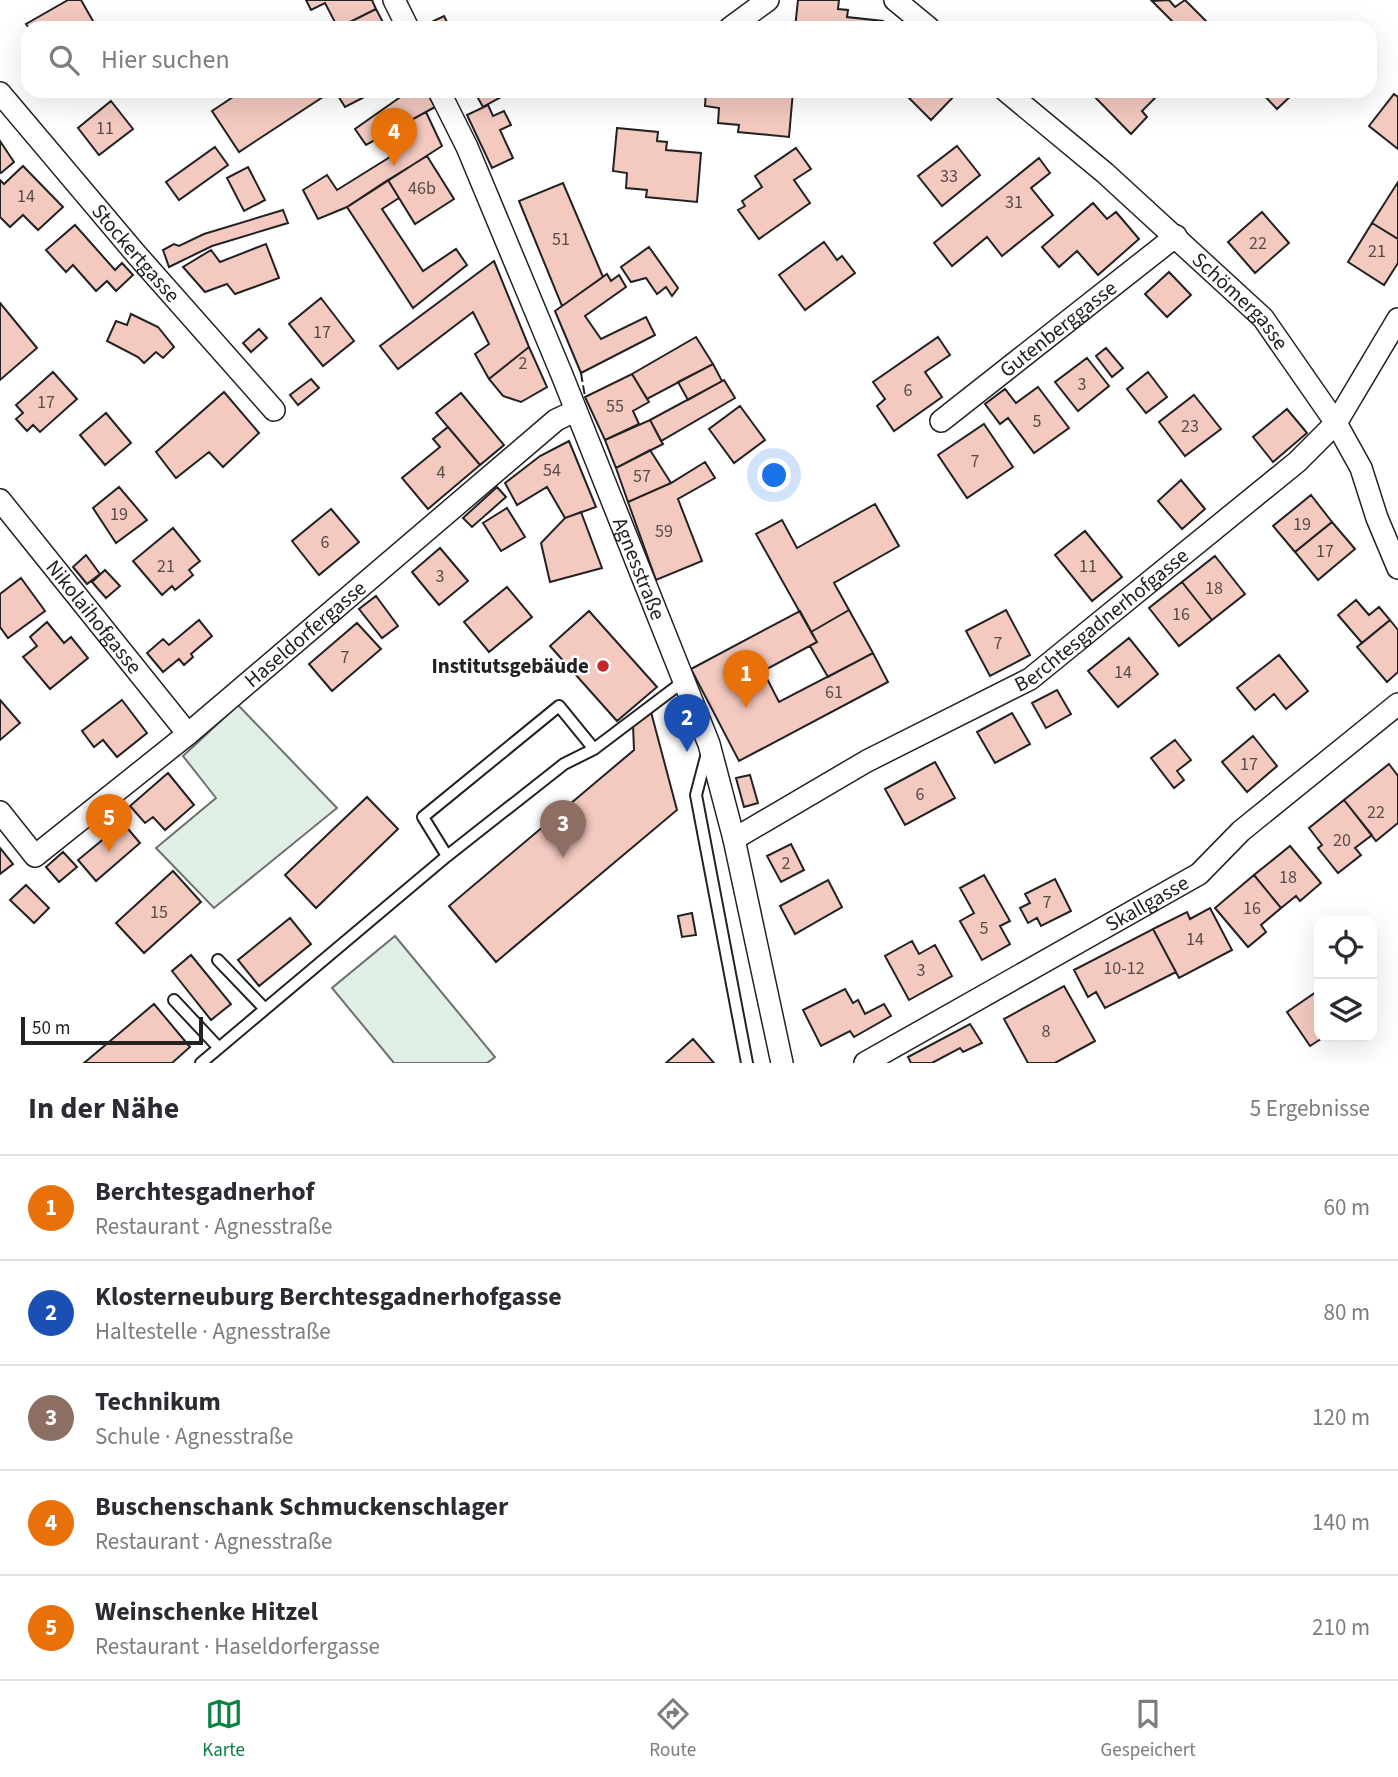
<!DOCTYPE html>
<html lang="de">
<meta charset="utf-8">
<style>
body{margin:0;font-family:"Source Sans 3",sans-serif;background:#f2f2f3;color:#2b2b33}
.controls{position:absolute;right:21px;bottom:21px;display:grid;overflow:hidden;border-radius:14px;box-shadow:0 7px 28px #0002}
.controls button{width:63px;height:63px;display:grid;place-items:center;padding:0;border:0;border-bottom:2px solid #e1e1e2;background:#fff;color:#2b2b33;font:35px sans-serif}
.scale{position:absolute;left:21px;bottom:18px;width:182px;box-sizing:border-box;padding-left:7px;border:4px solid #222;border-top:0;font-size:19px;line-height:24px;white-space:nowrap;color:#222;-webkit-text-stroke:5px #fff;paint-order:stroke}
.you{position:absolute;left:775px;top:476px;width:24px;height:24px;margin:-18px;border:5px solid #fff;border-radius:50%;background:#1a73e8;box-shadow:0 0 0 10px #1a73e833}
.badge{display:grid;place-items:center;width:46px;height:46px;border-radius:50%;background:#0b8043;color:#fff;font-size:23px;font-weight:700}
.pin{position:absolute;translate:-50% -58px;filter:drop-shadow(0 2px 4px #0008)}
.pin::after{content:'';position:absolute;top:37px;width:24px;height:21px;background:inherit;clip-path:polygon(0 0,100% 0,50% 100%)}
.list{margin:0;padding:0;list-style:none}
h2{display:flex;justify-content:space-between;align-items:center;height:91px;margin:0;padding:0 28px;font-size:30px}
h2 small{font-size:23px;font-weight:400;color:#7c7c81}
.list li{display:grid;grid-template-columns:46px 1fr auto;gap:21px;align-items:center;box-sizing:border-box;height:105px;padding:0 28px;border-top:2px solid #e1e1e2}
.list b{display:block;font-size:26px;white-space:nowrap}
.list p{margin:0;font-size:23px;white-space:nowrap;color:#7c7c81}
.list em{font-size:23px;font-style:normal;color:#7c7c81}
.icon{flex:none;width:38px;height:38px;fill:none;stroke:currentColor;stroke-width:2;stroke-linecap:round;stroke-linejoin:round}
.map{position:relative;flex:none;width:1398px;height:1063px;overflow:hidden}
.search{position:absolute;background:#fff;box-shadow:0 7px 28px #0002;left:21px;right:21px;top:21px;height:77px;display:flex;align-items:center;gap:18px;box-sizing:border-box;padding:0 24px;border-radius:21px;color:#7c7c81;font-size:26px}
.sheet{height:616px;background:#fff}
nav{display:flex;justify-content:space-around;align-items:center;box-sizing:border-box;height:98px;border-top:2px solid #e1e1e2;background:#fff;font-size:19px;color:#7c7c81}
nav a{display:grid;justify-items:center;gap:4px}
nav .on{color:#0b8043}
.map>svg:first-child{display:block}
.green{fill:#e0efe3;stroke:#6f6f6f;stroke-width:2}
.building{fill:#f3c9c0;stroke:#222;stroke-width:2}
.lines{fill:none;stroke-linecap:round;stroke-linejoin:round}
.service-casing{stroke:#222;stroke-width:14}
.minor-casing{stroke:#222;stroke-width:24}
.service{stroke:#fff;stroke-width:10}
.minor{stroke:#fff;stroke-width:21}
.fence{stroke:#222;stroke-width:2;stroke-dasharray:9 3.5;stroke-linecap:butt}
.poi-dot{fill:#c62828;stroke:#fff;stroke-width:2.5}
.labels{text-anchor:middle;stroke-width:5;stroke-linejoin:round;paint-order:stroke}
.number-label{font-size:18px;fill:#564c4a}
.street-label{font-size:21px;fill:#222;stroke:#fff}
.poi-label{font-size:21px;font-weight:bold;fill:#222;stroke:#fff;text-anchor:end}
</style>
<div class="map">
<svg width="1398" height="1063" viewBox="0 0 1398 1063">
<rect width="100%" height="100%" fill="#fff"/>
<path class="green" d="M238,705L337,808L214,908L156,848L216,798L183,756Z
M395,936L495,1057L487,1063H394L332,988Z"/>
<path class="building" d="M68,0H81L97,28H29L26,24Z
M306,0H372L376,9L338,28L325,3L311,10Z
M798,0H839L838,9L848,10L847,17L883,21L882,28H795Z
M1169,0L1175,7L1185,0L1208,23L1203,28H1179L1152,1Z
M376,9L386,28H349L346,24Z
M444,16L450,28H424L423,26Z
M242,91H332L239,152L212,111Z
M335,91H376L345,107Z
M396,91H426L435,107L366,145L355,129L399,98Z
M474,91H512L483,107Z
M706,91H793L789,137L738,132L739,125L718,123L719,108L705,106Z
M902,91H959L931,120Z
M1089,91H1162L1142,111L1147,117L1131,134Z
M1260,91H1296L1277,109Z
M1394,94L1398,97V149L1369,126Z
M111,101L133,129L99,155L78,128Z
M488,105L493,116L504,111L511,125L500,130L513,158L492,168L467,115Z
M426,112L442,146L347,207L318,219L303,190L327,175L337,190L398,152L387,134Z
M617,128L658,132L657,141L667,142L666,150L701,153L697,202L646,197L647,190L626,188L627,173L613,171Z
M0,141L14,162L1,173L0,172Z
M957,146L980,175L942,206L918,176Z
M215,147L228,165L179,200L166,182Z
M796,148L811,169L794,180L810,203L759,239L738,210L745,206L742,201L762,187L755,176Z
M427,156L454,199L415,224L388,180Z
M1039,158L1050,173L1031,188L1053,215L1002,256L987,237L952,266L934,243Z
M23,166L63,207L38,230L23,215L10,227L0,217V180L4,184Z
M248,167L265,200L244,211L227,178Z
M388,180L399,198L382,209L423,271L456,249L467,265L413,308L347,207Z
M1398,182V239L1372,223Z
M563,183L603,277L562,306L519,201Z
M1093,203L1107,219L1116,212L1139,239L1098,275L1077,251L1059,267L1042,247Z
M283,210L288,223L212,246L169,267L163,250L174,244L179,246L204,234Z
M1262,212L1289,243L1255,273L1228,242Z
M1372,223L1398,239V263L1384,285L1348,262Z
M75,225L115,270L122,263L133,275L116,291L107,281L96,291L73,265L66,272L46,250Z
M824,242L837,260L842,256L855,273L805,310L779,275Z
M266,244L279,278L235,294L227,284L205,292L183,267L211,250L220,262Z
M649,247L678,288L672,296L666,287L657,294L646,278L631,282L621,267Z
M494,261L529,347L489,379L475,354L489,344L473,312L398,369L380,346Z
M1169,272L1191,295L1167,317L1145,294Z
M607,274L611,281L619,275L626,287L585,316L601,339L646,317L655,335L581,373L555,311Z
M321,298L354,341L323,366L289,324Z
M0,303L37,348L0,380Z
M131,314L158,327L174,347L163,358L156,352L144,363L138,357L107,341L116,321L127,325Z
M259,329L267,338L251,352L243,343Z
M696,337L713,364L647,399L632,374Z
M938,337L950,355L925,372L942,397L894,431L877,406L885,399L873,382Z
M529,347L547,387L521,402L503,396L489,379Z
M1106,348L1123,368L1112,377L1096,356Z
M1087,358L1109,386L1078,411L1055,382Z
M713,364L722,381L688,400L678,382Z
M53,372L77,399L40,432L33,425L27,431L16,419L23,413L16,405Z
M1148,372L1167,397L1146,413L1127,389Z
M632,374L649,402L633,411L639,424L605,440L585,397Z
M311,379L319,388L298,405L290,395Z
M724,380L735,398L661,441L650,420Z
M1038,387L1069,428L1034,453L1008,418L1000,424L985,404L1005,389L1016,403Z
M224,392L259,433L223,467L209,452L176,478L156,452Z
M461,393L504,445L480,465L436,413Z
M1194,395L1221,429L1185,456L1159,422Z
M740,406L765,440L734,463L709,429Z
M1287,409L1307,433L1273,462L1253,437Z
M106,413L131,443L105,465L80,435Z
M650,420L663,444L616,468L605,440Z
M984,424L1013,467L967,498L938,455Z
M448,427L480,465L428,509L402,478L440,447L433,439Z
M569,441L596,507L565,518L547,487L517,505L505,483L540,456Z
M650,450L671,483L628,502L616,468Z
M705,462L715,478L678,499L702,561L656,580L628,502L671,483Z
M1181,480L1205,509L1182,529L1158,501Z
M119,487L147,520L116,543L93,508Z
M497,487L506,497L472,527L463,518Z
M1311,495L1332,522L1295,552L1273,526Z
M875,504L899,546L834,583L849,610L811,632L756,534L782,520L797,548Z
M507,508L525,537L501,551L483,523Z
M331,509L359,542L319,575L292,541Z
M581,512L602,568L550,582L541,543L565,518Z
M1332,522L1355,549L1318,580L1295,552Z
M173,528L200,561L189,570L193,575L175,590L172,586L162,595L133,561Z
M1085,531L1122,577L1092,601L1055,555Z
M440,548L468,581L439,605L412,572Z
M86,555L100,574L87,584L73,567Z
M1215,556L1245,594L1212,620L1182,582Z
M105,570L120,586L106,598L92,582Z
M21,578L45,611L8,638L0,627V594Z
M1182,582L1212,620L1179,646L1149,608Z
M507,587L532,617L489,652L464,622Z
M376,596L398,626L382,638L359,609Z
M1356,600L1369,615L1379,607L1390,620L1362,643L1338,615Z
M849,610L873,653L828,677L810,646L817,642L811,632Z
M1006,610L1030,655L990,676L966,631Z
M589,611L657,687L617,721L550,646Z
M800,611L817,642L763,671L779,702L873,653L888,682L739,761L691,669Z
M199,620L212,636L191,654L193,657L184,665L179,659L163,672L147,653L163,639L169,645Z
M1390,620L1398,630V672L1387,682L1357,647Z
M47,622L64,643L71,637L88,658L50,689L23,657L37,646L30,637Z
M357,623L381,649L332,691L309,664Z
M1129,638L1158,674L1118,707L1088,671Z
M1279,655L1308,691L1286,709L1274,694L1255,710L1237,688Z
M1057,690L1071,714L1046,728L1032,703Z
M0,700L20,723L0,740Z
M122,700L147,733L117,757L103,740L94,747L82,731Z
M651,712L677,810L496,962L449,906L634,750L633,724Z
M1012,713L1030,744L995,763L977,732Z
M1253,736L1277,766L1247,792L1222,762Z
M1175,740L1191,760L1177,771L1184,780L1174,788L1151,758Z
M935,762L955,798L905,825L885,789Z
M1389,764L1398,776V823L1376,841L1344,800Z
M168,773L194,805L165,830L153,817L145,823L130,806Z
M750,775L758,803L744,807L736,778Z
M367,797L398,829L316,908L285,875Z
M1344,800L1372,835L1355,848L1361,855L1338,873L1318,848L1322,845L1309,828Z
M123,823L140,843L96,881L78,860Z
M791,844L804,870L781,882L767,856Z
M1290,846L1321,883L1300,901L1296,896L1281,908L1254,875Z
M0,848L13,864L0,874Z
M63,852L77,867L59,882L46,867Z
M173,871L201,902L144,953L116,923Z
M984,875L1010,921L1000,926L1010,944L982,960L960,921L974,913L960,888Z
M1254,875L1281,908L1261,925L1266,932L1248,947L1215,908Z
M1055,879L1071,911L1041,926L1037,918L1028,923L1020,908L1030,903L1025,894Z
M828,880L842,907L795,934L780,906Z
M26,885L49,908L34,923L10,900Z
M1210,908L1232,950L1179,978L1153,929L1187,912L1190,919Z
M692,913L696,935L682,937L678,916Z
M290,918L311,944L259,986L238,960Z
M1153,929L1176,972L1105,1008L1096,992L1088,997L1074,970Z
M912,941L919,954L935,945L952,976L909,1000L885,956Z
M191,955L231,1004L211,1020L172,971Z
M1064,986L1095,1041L1055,1063H1028L1004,1019Z
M845,989L853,1003L858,1000L865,1014L884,1004L891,1016L854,1037L850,1031L821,1046L803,1010Z
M1319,990V1037H1324L1310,1046L1287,1012Z
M154,1004L190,1047L172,1063H84Z
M970,1024L982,1043L963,1052L960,1048L932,1063H911L908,1057Z
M693,1039L714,1063H666Z"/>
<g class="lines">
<g class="service-casing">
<path id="service" d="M707,753L696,795L747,1063
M447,856L423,817L559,706L594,749
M218,960L265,1009
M174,1000L219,1048
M201,1063L447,856L564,764L594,749L684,681"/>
</g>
<g class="minor-casing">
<g id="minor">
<path d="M394,0L408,28"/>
<path d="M895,0L929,28"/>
<path d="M730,28L768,0"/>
<path id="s1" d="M439,91L467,147L562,375L709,744L734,839L782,1063"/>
<path id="s2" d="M1006,91L1105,173L1263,318L1336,423L1361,468L1377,518L1398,568"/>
<path id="s3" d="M0,93L136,254L274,410"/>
<path id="s4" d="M941,421L1176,236"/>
<path id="s5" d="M0,500L188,734"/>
<path id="s6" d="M0,812L35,856L188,734L556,420L575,411"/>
<path id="s7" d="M734,839L867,761L1030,679L1297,462L1336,423L1398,319"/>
<path id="s8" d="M865,1063L1199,874L1241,831L1398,704"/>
</g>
</g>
<use href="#service" class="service"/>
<use href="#minor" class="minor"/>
<path class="fence" d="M581,373L585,397"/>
</g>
<circle class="poi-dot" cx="603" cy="666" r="7"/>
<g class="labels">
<g class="number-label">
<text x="105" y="134">11</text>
<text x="949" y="182">33</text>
<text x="422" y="194">46b</text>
<text x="26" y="202">14</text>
<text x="1014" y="208">31</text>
<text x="561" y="245">51</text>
<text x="1258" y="249">22</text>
<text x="1377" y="257">21</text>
<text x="322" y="338">17</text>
<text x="523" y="369">2</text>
<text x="1082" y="390">3</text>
<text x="908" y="396">6</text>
<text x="46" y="408">17</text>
<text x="615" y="412">55</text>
<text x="1037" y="427">5</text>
<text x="1190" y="432">23</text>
<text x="975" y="467">7</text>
<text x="552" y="476">54</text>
<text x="441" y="478">4</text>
<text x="642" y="482">57</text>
<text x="119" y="520">19</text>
<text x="1302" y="530">19</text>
<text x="664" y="537">59</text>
<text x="325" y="548">6</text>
<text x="1325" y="557">17</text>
<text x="166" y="572">21</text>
<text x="1088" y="572">11</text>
<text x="440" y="582">3</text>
<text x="1214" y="594">18</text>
<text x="1181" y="620">16</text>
<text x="998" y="649">7</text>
<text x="345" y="663">7</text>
<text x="1123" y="678">14</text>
<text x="834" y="698">61</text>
<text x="1249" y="770">17</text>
<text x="920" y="800">6</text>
<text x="1376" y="818">22</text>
<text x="1342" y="846">20</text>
<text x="786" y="869">2</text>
<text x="1288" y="883">18</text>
<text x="1047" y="908">7</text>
<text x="1252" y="914">16</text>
<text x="159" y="918">15</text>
<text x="984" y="934">5</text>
<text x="1195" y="945">14</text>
<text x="1124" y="974">10-12</text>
<text x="921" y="976">3</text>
<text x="1046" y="1037">8</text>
</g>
<g class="street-label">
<text dy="7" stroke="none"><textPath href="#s3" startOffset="210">Stockertgasse</textPath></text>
<text dy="7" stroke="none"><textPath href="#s2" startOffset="315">Schömergasse</textPath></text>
<text dy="7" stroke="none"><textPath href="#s4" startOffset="149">Gutenberggasse</textPath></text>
<text dy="7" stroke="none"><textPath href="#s1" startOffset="518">Agnesstraße</textPath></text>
<text dy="7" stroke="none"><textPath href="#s5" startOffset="150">Nikolaihofgasse</textPath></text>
<text dy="7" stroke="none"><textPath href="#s7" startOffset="429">Berchtesgadnerhofgasse</textPath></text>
<text dy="7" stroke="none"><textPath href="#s6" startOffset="406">Haseldorfergasse</textPath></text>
<text dy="7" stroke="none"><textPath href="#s8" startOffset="324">Skallgasse</textPath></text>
</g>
<g class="poi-label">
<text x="589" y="673">Institutsgebäude</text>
</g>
</g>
</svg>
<div class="controls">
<button><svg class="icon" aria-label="locate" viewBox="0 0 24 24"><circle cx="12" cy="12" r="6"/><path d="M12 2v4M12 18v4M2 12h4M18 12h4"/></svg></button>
<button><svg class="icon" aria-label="layers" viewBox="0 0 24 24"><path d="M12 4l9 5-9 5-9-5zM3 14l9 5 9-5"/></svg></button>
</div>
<div class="scale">50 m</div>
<div class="you"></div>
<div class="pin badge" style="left:746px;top:708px;background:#e8710a">1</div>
<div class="pin badge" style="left:687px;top:752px;background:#1a4fb4">2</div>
<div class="pin badge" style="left:563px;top:858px;background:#8d6e63">3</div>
<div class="pin badge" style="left:394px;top:166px;background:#e8710a">4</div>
<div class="pin badge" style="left:109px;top:852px;background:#e8710a">5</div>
<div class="search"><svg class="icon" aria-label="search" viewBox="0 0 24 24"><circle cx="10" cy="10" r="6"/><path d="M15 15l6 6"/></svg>Hier suchen</div>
</div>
<section class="sheet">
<h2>In der Nähe<small>5 Ergebnisse</small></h2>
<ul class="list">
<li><span class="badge" style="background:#e8710a">1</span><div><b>Berchtesgadnerhof</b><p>Restaurant · Agnesstraße</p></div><em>60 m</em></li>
<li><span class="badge" style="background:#1a4fb4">2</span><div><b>Klosterneuburg Berchtesgadnerhofgasse</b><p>Haltestelle · Agnesstraße</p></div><em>80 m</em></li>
<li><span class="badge" style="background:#8d6e63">3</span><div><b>Technikum</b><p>Schule · Agnesstraße</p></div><em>120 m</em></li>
<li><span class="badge" style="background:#e8710a">4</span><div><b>Buschenschank Schmuckenschlager</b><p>Restaurant · Agnesstraße</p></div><em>140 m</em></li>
<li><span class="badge" style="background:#e8710a">5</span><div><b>Weinschenke Hitzel</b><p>Restaurant · Haseldorfergasse</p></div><em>210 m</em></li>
</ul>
</section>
<nav>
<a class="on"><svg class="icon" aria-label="map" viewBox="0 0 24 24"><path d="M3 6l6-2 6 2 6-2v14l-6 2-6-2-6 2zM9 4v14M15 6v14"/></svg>Karte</a>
<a><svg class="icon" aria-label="directions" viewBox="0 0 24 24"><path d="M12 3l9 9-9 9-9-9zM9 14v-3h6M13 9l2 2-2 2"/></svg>Route</a>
<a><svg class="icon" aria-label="saved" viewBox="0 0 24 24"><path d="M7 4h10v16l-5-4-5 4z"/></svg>Gespeichert</a>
</nav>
